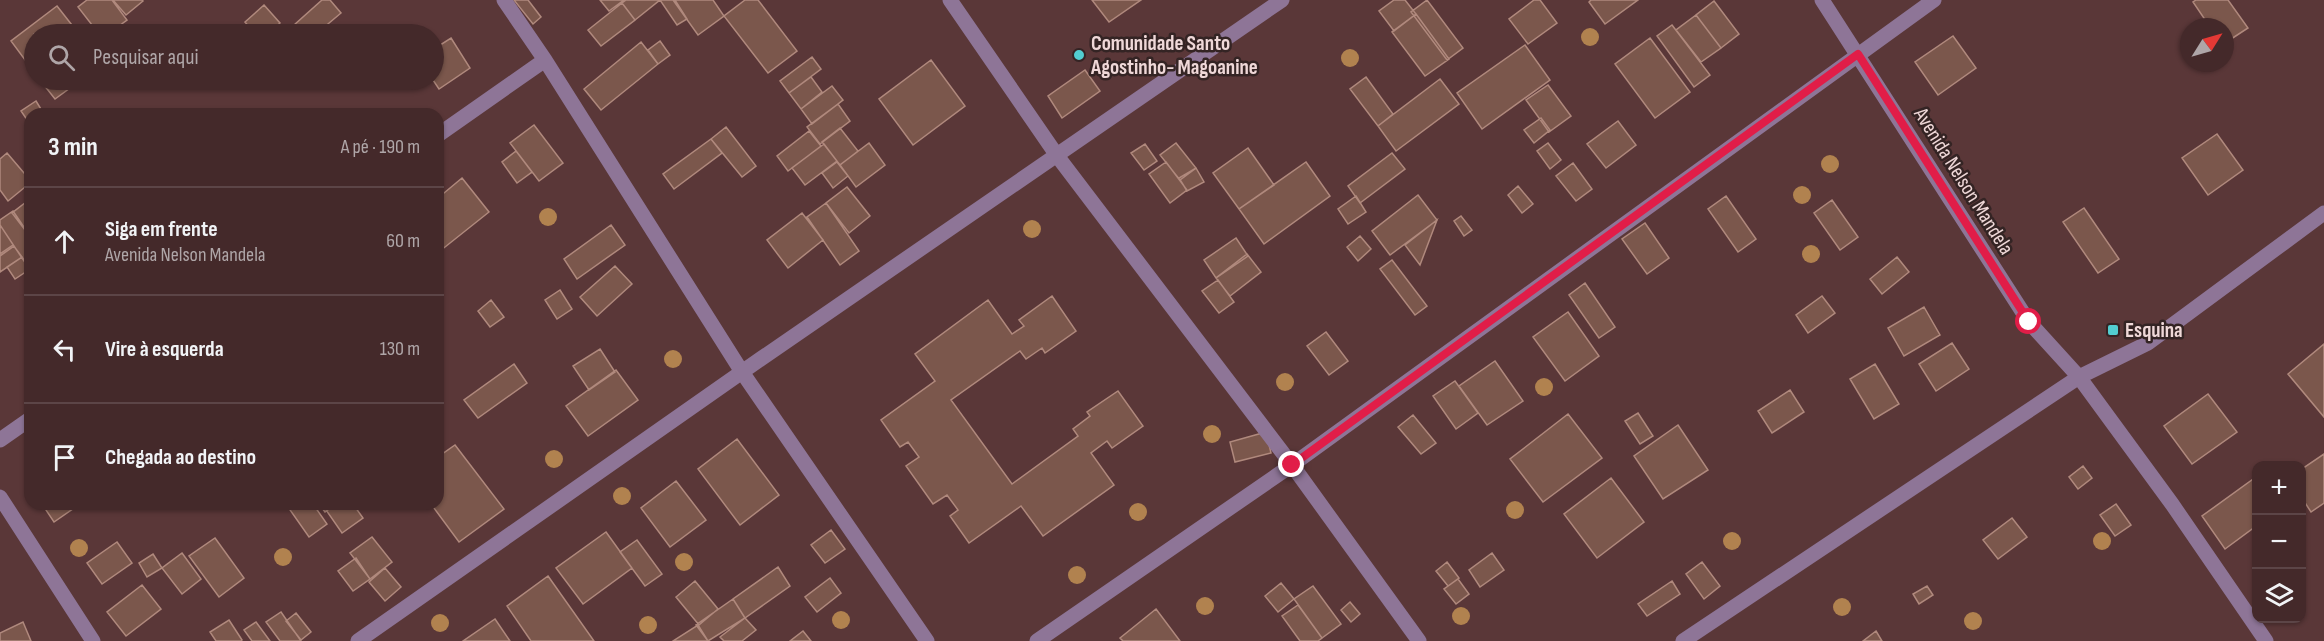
<!DOCTYPE html>
<html lang="pt">
<meta charset="utf-8">
<style>
body{margin:0;font-family:"Sofia Sans Condensed",sans-serif;background:#4b3132;color:#f1f3f6}
.controls{position:absolute;right:18px;bottom:18px;display:grid;overflow:hidden;border-radius:12px;box-shadow:0 2px 4px #0004}
.controls button{width:54px;height:54px;display:grid;place-items:center;padding:0;border:0;border-bottom:2px solid #5c4547;background:#44292a;color:#f1f3f6;font:30px sans-serif}
.compass{position:absolute;left:2180px;top:18px;width:54px;height:54px;border-radius:50%;background:#44292a;box-shadow:0 2px 4px #0004;rotate:53deg}
.stop{position:absolute;width:18px;height:18px;margin:-14px;border:4px solid #e11d48;border-radius:50%;background:#fff}
.stop.end{background:#e11d48;border-color:#fff;box-shadow:0 2px 6px #0008}
.list{margin:0;padding:0;list-style:none}
h2{display:flex;justify-content:space-between;align-items:center;height:78px;margin:0;padding:0 24px;font-size:26px}
h2 small{font-size:20px;font-weight:400;color:#afa6a8}
.list li{display:grid;grid-template-columns:39px 1fr auto;gap:18px;align-items:center;box-sizing:border-box;height:108px;padding:0 24px;border-top:2px solid #5c4547}
.list b{display:block;font-size:22px;white-space:nowrap}
.list p{margin:0;font-size:20px;white-space:nowrap;color:#afa6a8}
.list em{font-size:20px;font-style:normal;color:#afa6a8}
.icon{flex:none;width:33px;height:33px;fill:none;stroke:currentColor;stroke-width:2;stroke-linecap:round;stroke-linejoin:round}
.map{position:relative;flex:none;width:2324px;height:641px;overflow:hidden}
.search{position:absolute;background:#44292a;box-shadow:0 2px 4px #0004;left:24px;top:24px;width:420px;height:66px;display:flex;align-items:center;gap:15px;box-sizing:border-box;padding:0 21px;border-radius:33px;color:#afa6a8;font-size:22px}
.panel{position:absolute;background:#44292a;box-shadow:0 2px 4px #0004;left:24px;top:108px;width:420px;height:402px;border-radius:18px}
.map>svg:first-child{display:block}
.building{fill:#7b574c;stroke:#b0897d;stroke-width:1.5}
.lines{fill:none;stroke-linecap:round;stroke-linejoin:round}
.minor{stroke:#8e7597;stroke-width:15}
.tree{fill:#b1824f}
.route{stroke:#e11d48;stroke-width:8}
.poi-dot{fill:#52cdd0;stroke:#342424;stroke-width:2}
.labels{text-anchor:middle;stroke-width:5;stroke-linejoin:round;paint-order:stroke}
.poi-label{font-size:21px;font-weight:bold;fill:#efd8d8;stroke:#342424;text-anchor:start}
.street-label{font-size:21px;fill:#efd8d8;stroke:#342424}
</style>
<div class="map">
<svg width="2324" height="641" viewBox="0 0 2324 641">
<rect width="100%" height="100%" fill="#5a3738"/>
<path class="building" d="M87,0H112L127,20L108,34H99L78,7Z
M113,0H142L143,1L126,15Z
M322,0H330L341,13L316,34H284Z
M514,0H528L541,17L533,24Z
M600,0H624L609,11Z
M626,0H660L635,20L622,3Z
M660,0H675L687,19L677,25Z
M673,0H713L724,16L698,35Z
M745,0H758L797,51L768,73L724,16Z
M1092,0H1141L1109,22Z
M1394,0H1405L1416,14L1394,31L1379,11Z
M1427,0L1463,48L1447,60L1411,12Z
M1534,0H1540L1557,23L1528,44L1509,19Z
M1591,0H1638L1605,24L1589,2Z
M2196,0H2228L2248,28L2225,43V27H2210L2193,2Z
M1714,1L1739,34L1721,48L1696,15Z
M622,3L635,20L601,46L588,30Z
M264,5L280,23L268,34H255L245,22Z
M57,6L79,34H34V72L11,41Z
M1416,14L1449,59L1425,76L1392,32Z
M1696,15L1721,48L1701,62L1676,30Z
M1672,25L1710,75L1694,87L1657,36Z
M1953,36L1976,68L1938,95L1915,62Z
M451,38L470,68L439,89L433,80L434,49Z
M1650,38L1690,92L1655,118L1615,64Z
M660,41L670,55L658,64L648,50Z
M641,42L658,64L601,110L584,89Z
M1525,45L1550,80L1482,129L1457,93Z
M812,57L821,69L789,93L780,81Z
M931,60L965,106L913,145L879,99Z
M1085,70L1100,91L1062,118L1048,96Z
M811,77L822,92L801,109L789,93Z
M1366,77L1393,114L1378,126L1350,89Z
M1440,79L1459,104L1396,151L1378,126Z
M40,80H81L55,99Z
M1548,85L1571,116L1549,132L1526,100Z
M832,86L843,100L812,124L801,109Z
M36,101L44,114H30V124L21,111Z
M838,104L850,121L820,144L807,127Z
M1541,118L1550,130L1534,143L1524,130Z
M1618,121L1636,145L1606,168L1587,144Z
M534,125L563,163L539,181L510,143Z
M726,127L756,166L742,177L711,139Z
M840,128L858,151L840,165L822,142Z
M809,131L821,146L788,171L777,156Z
M2217,134L2243,170L2208,195L2182,158Z
M711,139L722,153L674,189L663,174Z
M869,143L885,165L856,187L840,165Z
M1176,143L1196,168L1180,180L1160,155Z
M1548,143L1561,160L1550,169L1537,151Z
M824,144L837,161L805,185L792,168Z
M1145,144L1157,161L1144,170L1131,153Z
M1248,148L1274,185L1239,209L1213,173Z
M516,151L532,172L517,183L502,162Z
M7,153L30,180V183L8,201L0,190V159Z
M1392,153L1405,169L1360,203L1348,186Z
M837,162L848,176L833,188L822,173Z
M1166,162L1187,190L1170,203L1149,174Z
M1306,162L1330,196L1264,244L1239,209Z
M1573,163L1592,189L1576,201L1556,176Z
M1196,168L1204,182L1187,191L1179,178Z
M462,178L489,212L440,251L438,248V198Z
M1518,186L1533,204L1522,213L1508,195Z
M847,187L870,216L849,233L826,203Z
M1418,195L1437,220L1390,255L1372,231Z
M1356,196L1366,212L1348,224L1338,209Z
M1726,196L1756,239L1738,252L1708,209Z
M30,199V226L25,230L12,213Z
M1832,200L1858,237L1840,250L1814,213Z
M826,203L859,251L840,265L807,217Z
M2084,208L2119,259L2098,273L2063,222Z
M13,211L30,236V270L0,225V220Z
M802,213L823,240L788,268L767,240Z
M1461,216L1472,230L1464,236L1454,221Z
M1437,220L1420,265L1405,245Z
M1645,223L1669,258L1647,274L1622,239Z
M0,225L14,246L0,256Z
M611,225L625,245L577,279L564,259Z
M1360,236L1371,249L1358,261L1347,247Z
M1236,238L1248,256L1216,278L1204,260Z
M13,245L22,257L0,272V254Z
M1247,254L1261,272L1230,296L1216,278Z
M22,257L30,269L15,279L7,267Z
M1897,257L1909,272L1882,294L1870,279Z
M1392,260L1427,306L1415,315L1380,269Z
M615,266L632,284L597,316L580,297Z
M1218,280L1234,302L1219,313L1202,291Z
M1585,283L1615,327L1599,338L1569,295Z
M560,290L572,309L557,319L545,300Z
M1052,296L1076,331L1045,353L1042,348L1026,359L1020,351L951,400L1012,484L1078,436L1073,429L1090,416L1087,412L1118,391L1143,426L1112,448L1107,441L1091,453L1114,485L1043,536L1021,506L969,543L950,516L958,510L947,495L933,504L906,466L919,457L908,442L900,447L881,420L935,381L915,354L988,300L1012,334L1024,326L1019,320Z
M1822,296L1835,313L1808,333L1796,315Z
M491,300L504,317L490,327L478,311Z
M1924,307L1940,335L1904,356L1888,328Z
M1568,312L1599,356L1565,381L1533,337Z
M1326,332L1348,361L1329,375L1307,346Z
M1952,343L1969,369L1936,391L1919,364Z
M2324,344V417L2288,374Z
M600,349L615,372L589,390L573,366Z
M1495,361L1523,401L1487,425L1459,386Z
M514,364L527,383L478,418L464,400Z
M1875,364L1899,404L1874,419L1850,379Z
M616,370L638,400L588,436L566,406Z
M1455,381L1478,413L1456,429L1433,396Z
M1790,390L1804,412L1772,433L1758,411Z
M2208,394L2237,432L2192,464L2164,426Z
M1638,413L1653,436L1640,444L1625,421Z
M1568,414L1602,458L1543,502L1510,459Z
M1413,415L1436,443L1421,454L1398,427Z
M1678,425L1708,470L1663,499L1634,456Z
M1266,432L1271,453L1235,462L1230,442Z
M737,439L779,495L740,525L698,469Z
M455,445L504,509L459,542L431,504H438V457Z
M2324,454V503L2311,512L2302,498V469Z
M2083,466L2092,478L2078,489L2069,477Z
M2256,477V526L2225,549L2202,516Z
M1611,478L1644,522L1597,558L1564,514Z
M676,481L706,520L670,547L641,508Z
M42,504H80L54,522Z
M292,504H313L327,524L309,537L288,507Z
M319,504H336L325,512Z
M334,504H353L363,518L342,533L326,510Z
M2116,504L2131,525L2115,536L2100,515Z
M2012,518L2027,537L1998,559L1983,540Z
M831,530L845,549L825,563L811,545Z
M606,532L632,568L583,604L556,568Z
M372,537L392,562L370,579L350,553Z
M215,538L244,578L219,597L189,556Z
M637,540L662,574L645,586L620,552Z
M117,542L132,563L102,584L87,563Z
M182,553L201,579L182,594L162,568Z
M1492,553L1504,570L1480,587L1469,570Z
M153,554L162,568L147,577L139,563Z
M356,558L370,579L353,591L338,571Z
M1447,562L1459,578L1448,586L1436,571Z
M1702,562L1720,586L1704,599L1686,574Z
M778,567L790,586L745,618L733,599Z
M385,568L401,587L385,601L369,582Z
M548,576L594,641H531L507,606Z
M830,578L841,593L817,612L805,597Z
M1458,579L1469,594L1456,604L1444,589Z
M695,581L718,609L699,625L676,597Z
M1672,581L1680,594L1647,616L1638,604Z
M1281,583L1294,599L1278,612L1265,596Z
M142,585L161,609L126,636L107,612Z
M1313,586L1341,624L1322,638L1294,599Z
M1927,586L1933,595L1919,604L1913,594Z
M733,599L745,618L708,641L696,625Z
M1350,602L1360,614L1351,622L1341,610Z
M1298,605L1322,638L1318,641H1300L1282,616Z
M1156,609L1180,641H1123L1120,638Z
M281,612L301,641H280L266,622Z
M296,613L311,632L301,640L286,621Z
M745,618L756,630L742,641H724L720,637Z
M495,619L510,641H463Z
M229,620L242,640L241,641H216L210,632Z
M23,622L31,641H0V633Z
M256,622L270,641H252L244,630Z
M698,625L708,641H673Z
M803,631L811,641H790Z
M1876,631L1882,641H1863Z"/>
<g class="lines">
<path class="minor" d="M504,0L545,60L742,372L927,641
M950,0L1058,157L1292,465L1419,641
M1822,0L2029,322L2079,377L2172,504L2266,641
M438,135L545,60
M0,440L30,419
M0,497L93,641
M358,641L762,358L1282,0
M1037,641L1292,465L1934,0
M1683,641L2079,377L2148,343L2324,213"/>
</g>
<g class="tree">
<circle cx="1590" cy="37" r="9"/>
<circle cx="1350" cy="58" r="9"/>
<circle cx="1830" cy="164" r="9"/>
<circle cx="1802" cy="195" r="9"/>
<circle cx="548" cy="217" r="9"/>
<circle cx="1032" cy="229" r="9"/>
<circle cx="1811" cy="254" r="9"/>
<circle cx="673" cy="359" r="9"/>
<circle cx="1285" cy="382" r="9"/>
<circle cx="1544" cy="387" r="9"/>
<circle cx="1212" cy="434" r="9"/>
<circle cx="554" cy="459" r="9"/>
<circle cx="622" cy="496" r="9"/>
<circle cx="1515" cy="510" r="9"/>
<circle cx="1138" cy="512" r="9"/>
<circle cx="1732" cy="541" r="9"/>
<circle cx="2102" cy="541" r="9"/>
<circle cx="79" cy="548" r="9"/>
<circle cx="283" cy="557" r="9"/>
<circle cx="684" cy="562" r="9"/>
<circle cx="1077" cy="575" r="9"/>
<circle cx="1205" cy="606" r="9"/>
<circle cx="1842" cy="607" r="9"/>
<circle cx="1461" cy="616" r="9"/>
<circle cx="841" cy="620" r="9"/>
<circle cx="1973" cy="621" r="9"/>
<circle cx="440" cy="623" r="9"/>
<circle cx="648" cy="625" r="9"/>
</g>
<g class="lines">
<path class="route" d="M1292,465L1858,54L2029,322"/>
</g>
<g class="poi-dot">
<circle cx="1079" cy="55" r="6"/>
<rect x="2107" y="324" width="12" height="12" rx="3"/>
</g>
<g class="labels">
<g class="poi-label">
<text x="1091" y="50">Comunidade Santo<tspan x="1091" dy="24">Agostinho- Magoanine</tspan></text>
<text x="2125" y="337">Esquina</text>
</g>
<g class="street-label">
<text transform="translate(1964 181) rotate(58)" y="7">Avenida Nelson Mandela</text>
</g>
</g>
</svg>
<div class="controls">
<button>+</button>
<button>−</button>
<button><svg class="icon" aria-label="layers" viewBox="0 0 24 24"><path d="M12 4l9 5-9 5-9-5zM3 14l9 5 9-5"/></svg></button>
</div>
<svg class="compass" viewBox="-18 -18 36 36"><path d="M0-13l5 13h-10z" fill="#e53935"/><path d="M0 13l5-13h-10z" fill="#afa6a8"/></svg>
<div class="stop" style="left:2029px;top:322px"></div>
<div class="stop end" style="left:1292px;top:465px"></div>
<div class="search"><svg class="icon" aria-label="search" viewBox="0 0 24 24"><circle cx="10" cy="10" r="6"/><path d="M15 15l6 6"/></svg>Pesquisar aqui</div>
<section class="panel">
<h2>3 min<small>A pé · 190 m</small></h2>
<ul class="list">
<li><svg class="icon" aria-label="ahead" viewBox="0 0 24 24"><path d="M12 20V5M6 11l6-6 6 6"/></svg><div><b>Siga em frente</b><p>Avenida Nelson Mandela</p></div><em>60 m</em></li>
<li><svg class="icon" aria-label="left" viewBox="0 0 24 24"><path d="M17 20v-9H6M10 6l-5 5 5 5"/></svg><div><b>Vire à esquerda</b></div><em>130 m</em></li>
<li><svg class="icon" aria-label="arrive" viewBox="0 0 24 24"><path d="M6 21V4h12l-3 4 3 4H6"/></svg><div><b>Chegada ao destino</b></div></li>
</ul>
</section>
</div>
